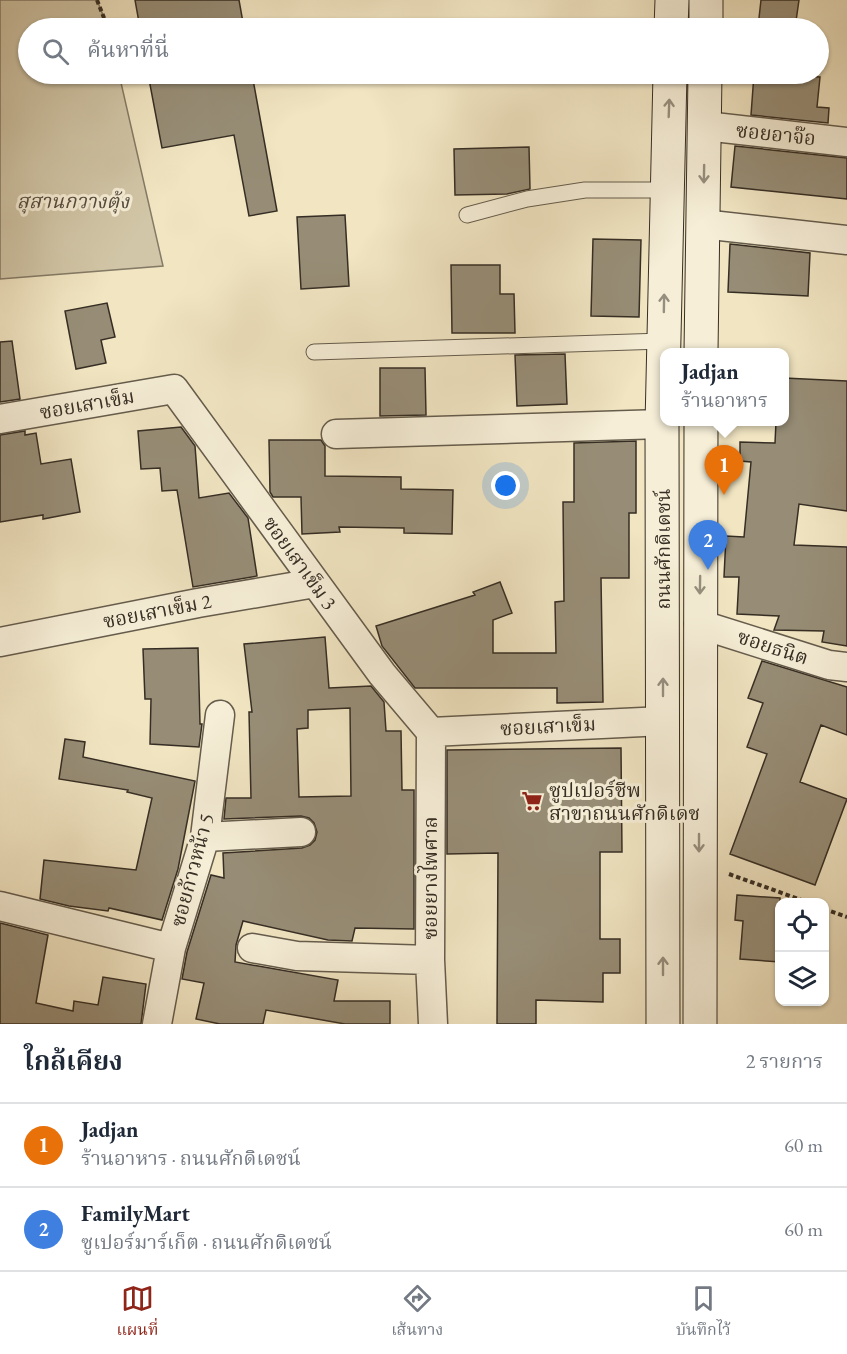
<!DOCTYPE html>
<html lang="th">
<meta charset="utf-8">
<style>
body{margin:0;font-family:"EB Garamond","Noto Serif Thai",serif;background:#f6f6f7;color:#1f2937}
.controls{position:absolute;right:18px;bottom:18px;display:grid;overflow:hidden;border-radius:12px;box-shadow:0 2px 4px #0004}
.controls button{width:54px;height:54px;display:grid;place-items:center;padding:0;border:0;border-bottom:2px solid #e0e1e3;background:#fff;color:#1f2937;font:30px sans-serif}
.you{position:absolute;left:506px;top:486px;width:21px;height:21px;margin:-15px;border:4px solid #fff;border-radius:50%;background:#1a73e8;box-shadow:0 0 0 9px #1a73e833}
.badge{display:grid;place-items:center;width:39px;height:39px;border-radius:50%;background:#8f2418;color:#fff;font-size:20px;font-weight:700}
.pin{position:absolute;translate:-50% -50px;filter:drop-shadow(0 2px 3px #0008)}
.pin::after{content:'';position:absolute;top:32px;width:21px;height:18px;background:inherit;clip-path:polygon(0 0,100% 0,50% 100%)}
.popup{position:absolute;left:660px;top:348px;width:129px;height:78px;box-sizing:border-box;display:grid;place-content:center;border-radius:12px;background:#fff;filter:drop-shadow(0 2px 4px #0005);font-size:20px;white-space:nowrap;color:#747a83}
.popup b{font-size:22px;color:#1f2937}
.popup::after{content:'';position:absolute;left:50%;top:100%;margin-left:-12px;border:12px solid transparent;border-top-color:#fff}
.list{margin:0;padding:0;list-style:none}
h2{display:flex;justify-content:space-between;align-items:center;height:78px;margin:0;padding:0 24px;font-size:26px}
h2 small{font-size:20px;font-weight:400;color:#747a83}
.list li{display:grid;grid-template-columns:39px 1fr auto;gap:18px;align-items:center;box-sizing:border-box;height:84px;padding:0 24px;border-top:2px solid #e0e1e3}
.list b{display:block;font-size:22px;white-space:nowrap}
.list p{margin:0;font-size:20px;white-space:nowrap;color:#747a83}
.list em{font-size:20px;font-style:normal;color:#747a83}
.icon{flex:none;width:33px;height:33px;fill:none;stroke:currentColor;stroke-width:2;stroke-linecap:round;stroke-linejoin:round}
.map{position:relative;flex:none;width:847px;height:1024px;overflow:hidden}
.search{position:absolute;background:#fff;box-shadow:0 2px 4px #0004;left:18px;right:18px;top:18px;height:66px;display:flex;align-items:center;gap:15px;box-sizing:border-box;padding:0 21px;border-radius:33px;color:#747a83;font-size:22px}
.sheet{height:246px;background:#fff}
nav{display:flex;justify-content:space-around;align-items:center;box-sizing:border-box;height:84px;border-top:2px solid #e0e1e3;background:#fff;font-size:16px;color:#747a83}
nav a{display:grid;justify-items:center;gap:3px}
nav .on{color:#8f2418}
.map>svg:first-child{display:block}
.green{fill:#d1c6a7;stroke:#847a66;stroke-width:1.5}
.building{fill:#978d76;stroke:#362e24;stroke-width:1.5;fill-rule:evenodd}
.lines{fill:none;stroke-linecap:round;stroke-linejoin:round}
.service-casing{stroke:#655c4c;stroke-width:17}
.minor-casing{stroke:#655c4c;stroke-width:31}
.secondary-casing{stroke:#362e24;stroke-width:35}
.path{stroke:#362e24;stroke-width:4;stroke-dasharray:4.5 3;stroke-linecap:butt}
.service{stroke:#f6eed7;stroke-width:15}
.minor{stroke:#f6eed7;stroke-width:28}
.secondary{stroke:#f6eed7;stroke-width:33}
.oneway{stroke:#968e7e}
.labels{text-anchor:middle;stroke-width:6;stroke-linejoin:round;paint-order:stroke}
.street-label{font-size:20px;fill:#362e24;stroke:#f6eed7}
.park-label{font-size:20px;font-style:italic;fill:#554c3e;stroke:#f6eed7}
.poi-label{font-size:20px;fill:#362e24;stroke:#f6eed7;text-anchor:start}
</style>
<div class="map">
<svg width="847" height="1024" viewBox="0 0 847 1024">
<rect width="100%" height="100%" fill="#f1e5c2"/>
<filter id="stains"><feTurbulence type="fractalNoise" baseFrequency=".00333" numOctaves="4"/><feColorMatrix values="0 0 0 0 .2 0 0 0 0 .09 0 0 0 0 .02 0 0 0 .5 -.17"/></filter>
<radialGradient id="worn" r=".72"><stop offset=".6" stop-color="#630" stop-opacity="0"/><stop offset="1" stop-color="#630" stop-opacity=".3"/></radialGradient>
<path class="green" d="M0,0H97L108,28H28V74H119L163,266L0,279Z"/>
<path class="building" d="M135,0H239L244,28H140Z
M761,0H799L795,28L758,27Z
M148,74H252L277,211L249,216L234,135L162,148Z
M754,74L820,77L817,107L829,108L828,123L751,115Z
M735,146L847,158V199L731,187Z
M529,147L530,189L507,194L455,195L454,149Z
M345,215L349,286L301,289L297,217Z
M593,239L641,240L639,317L591,316Z
M730,244L810,253L808,296L728,292Z
M451,265H500V294H514L515,333H452Z
M107,303L115,337L101,340L106,363L76,369L65,311Z
M12,341L20,399L0,402V342Z
M565,354L567,404L517,406L515,355Z
M380,368H425L426,415L380,416Z
M784,378L847,381V511L799,504L794,545L847,547V646L822,642L824,631L774,630L779,616L737,614L739,577H724L726,536L744,537L751,462L740,461V442L775,443L776,422H784Z
M181,427L195,446L199,498L229,493L248,518L257,576L193,587L177,490L162,491L160,468L141,469L138,431Z
M25,431V435L36,433L41,464L71,459L80,512L43,519V515L0,522V435Z
M269,440H321L325,446V476L401,477V489L453,490L452,534L404,533V528L339,527L340,532L302,534L301,497H273L270,492Z
M636,441V513H629V578H601L603,702L557,703V688H415L382,646L376,626L475,595L473,592L500,582L512,613L493,620V653H556L555,602L564,601L563,502H574V443Z
M325,637L329,688L371,686L384,702L386,731H401L402,790H414V929L355,928L352,941L328,940L243,921L236,945L235,962L338,980L334,1001H390V1024H345L266,1010L263,1024H220L196,1019L204,983L182,979L187,952L211,875L224,878L223,853L302,848L310,845L315,840L317,832L314,823L309,818L301,816L224,819L226,798H251L249,712H252L244,644ZM350,708L351,796L299,797L297,729L308,728V710Z
M198,648L200,724H202L199,747L150,744L151,699H145L143,649Z
M762,661L847,687V735L821,725L800,782L847,799L815,885L730,854L767,754L747,747L763,703L748,698Z
M65,739L85,742L83,757L195,781L178,869L162,920L109,908L108,911L69,906L40,899L44,860L136,870L152,798L127,792L128,790L59,779Z
M621,748L622,852H600V939H620V973H603V1002L536,1000V1024H497L498,853L447,854V750Z
M737,895L780,898V962L740,959L743,921L735,920Z
M0,923L48,935L36,1003L73,1011L74,1001L98,1005L103,977L146,984L141,1024H0Z"/>
<g class="lines">
<g class="service-casing">
<path id="service" d="M467,215L527,199L585,190H666
M314,352L663,341"/>
</g>
<g class="minor-casing">
<path id="minor" d="M705,126L847,142
M702,224L847,240
M0,419L174,389L382,674L431,732
M336,434L662,424
M699,624L829,665L847,667
M0,642L198,603L315,583
M431,732L430,960L433,1024
M431,732L664,721
M205,837L301,832
M0,906L171,948
M252,948L297,956L430,960
M157,1024L171,948L205,837L220,715"/>
</g>
<g class="secondary-casing">
<path id="secondary" d="M671,28L672,0
M706,28V0
M701,352L705,74
M663,1024L662,424L670,74
M700,1024L701,422"/>
</g>
<path class="path" d="M97,0L108,28
M729,874L807,902
M824,909L847,917"/>
<use href="#service" class="service"/>
<use href="#minor" class="minor"/>
<use href="#secondary" class="secondary"/>
</g>
<defs><path id="oneway-shaft" d="M-6 0H5M1.5-3L5.5 0L1.5 3" fill="none" stroke-width="1.6" stroke-linecap="round" stroke-linejoin="round" transform="scale(1.5)"/></defs>
<g class="oneway">
<use href="#oneway-shaft" transform="translate(669 108) rotate(-88)"/>
<use href="#oneway-shaft" transform="translate(704 174) rotate(91)"/>
<use href="#oneway-shaft" transform="translate(664 303) rotate(-89)"/>
<use href="#oneway-shaft" transform="translate(700 585) rotate(91)"/>
<use href="#oneway-shaft" transform="translate(663 687) rotate(-90)"/>
<use href="#oneway-shaft" transform="translate(699 843) rotate(90)"/>
<use href="#oneway-shaft" transform="translate(663 966) rotate(-90)"/>
</g>
<defs>
<g id="supermarket-bare" transform="scale(1.62)"><path d="M-6-5.5h2.5l.6 2H6L4.5 2H-2.5L-4.4-4H-6ZM-1.5 3.2a1.3 1.3 0 1 0 .1 0ZM3 3.2a1.3 1.3 0 1 0 .1 0Z" fill="#8f2418" stroke="#f6eed7" stroke-width="2.5" paint-order="stroke"/></g>
</defs>
<g fill-rule="evenodd">
<use href="#supermarket-bare" x="532" y="801"/>
</g>
<g class="labels">
<g class="street-label">
<text transform="translate(776 134) rotate(6)" y="7">ซอยอาจ๊อ</text>
<text transform="translate(87 404) rotate(-10)" y="7">ซอยเสาเข็ม</text>
<text transform="translate(663 549) rotate(-90)" y="7">ถนนศักดิเดชน์</text>
<text transform="translate(300 563) rotate(54)" y="7">ซอยเสาเข็ม 3</text>
<text transform="translate(157 611) rotate(-11)" y="7">ซอยเสาเข็ม 2</text>
<text transform="translate(773 647) rotate(18)" y="7">ซอยธนิต</text>
<text transform="translate(548 726) rotate(-3)" y="7">ซอยเสาเข็ม</text>
<text transform="translate(192 870) rotate(-75)" y="7">ซอยก้าวหน้า 5</text>
<text transform="translate(430 878) rotate(-90)" y="7">ซอยยางไพศาล</text>
</g>
<g class="park-label">
<text x="73" y="208">สุสานกวางตุ้ง</text>
</g>
<g class="poi-label">
<text x="549" y="797">ซูปเปอร์ชีพ<tspan x="549" dy="23">สาขาถนนศักดิเดช</tspan></text>
</g>
</g>
<rect width="100%" height="100%" filter="url(#stains)"/>
<rect width="100%" height="100%" fill="url(#worn)"/>
</svg>
<div class="controls">
<button><svg class="icon" aria-label="locate" viewBox="0 0 24 24"><circle cx="12" cy="12" r="6"/><path d="M12 2v4M12 18v4M2 12h4M18 12h4"/></svg></button>
<button><svg class="icon" aria-label="layers" viewBox="0 0 24 24"><path d="M12 4l9 5-9 5-9-5zM3 14l9 5 9-5"/></svg></button>
</div>
<div class="you"></div>
<div class="pin badge" style="left:724px;top:495px;background:#e8710a">1</div>
<div class="popup"><b>Jadjan</b>ร้านอาหาร</div>
<div class="pin badge" style="left:708px;top:570px;background:#3f7fe0">2</div>
<div class="search"><svg class="icon" aria-label="search" viewBox="0 0 24 24"><circle cx="10" cy="10" r="6"/><path d="M15 15l6 6"/></svg>ค้นหาที่นี่</div>
</div>
<section class="sheet">
<h2>ใกล้เคียง<small>2 รายการ</small></h2>
<ul class="list">
<li><span class="badge" style="background:#e8710a">1</span><div><b>Jadjan</b><p>ร้านอาหาร · ถนนศักดิเดชน์</p></div><em>60 m</em></li>
<li><span class="badge" style="background:#3f7fe0">2</span><div><b>FamilyMart</b><p>ซูเปอร์มาร์เก็ต · ถนนศักดิเดชน์</p></div><em>60 m</em></li>
</ul>
</section>
<nav>
<a class="on"><svg class="icon" aria-label="map" viewBox="0 0 24 24"><path d="M3 6l6-2 6 2 6-2v14l-6 2-6-2-6 2zM9 4v14M15 6v14"/></svg>แผนที่</a>
<a><svg class="icon" aria-label="directions" viewBox="0 0 24 24"><path d="M12 3l9 9-9 9-9-9zM9 14v-3h6M13 9l2 2-2 2"/></svg>เส้นทาง</a>
<a><svg class="icon" aria-label="saved" viewBox="0 0 24 24"><path d="M7 4h10v16l-5-4-5 4z"/></svg>บันทึกไว้</a>
</nav>
